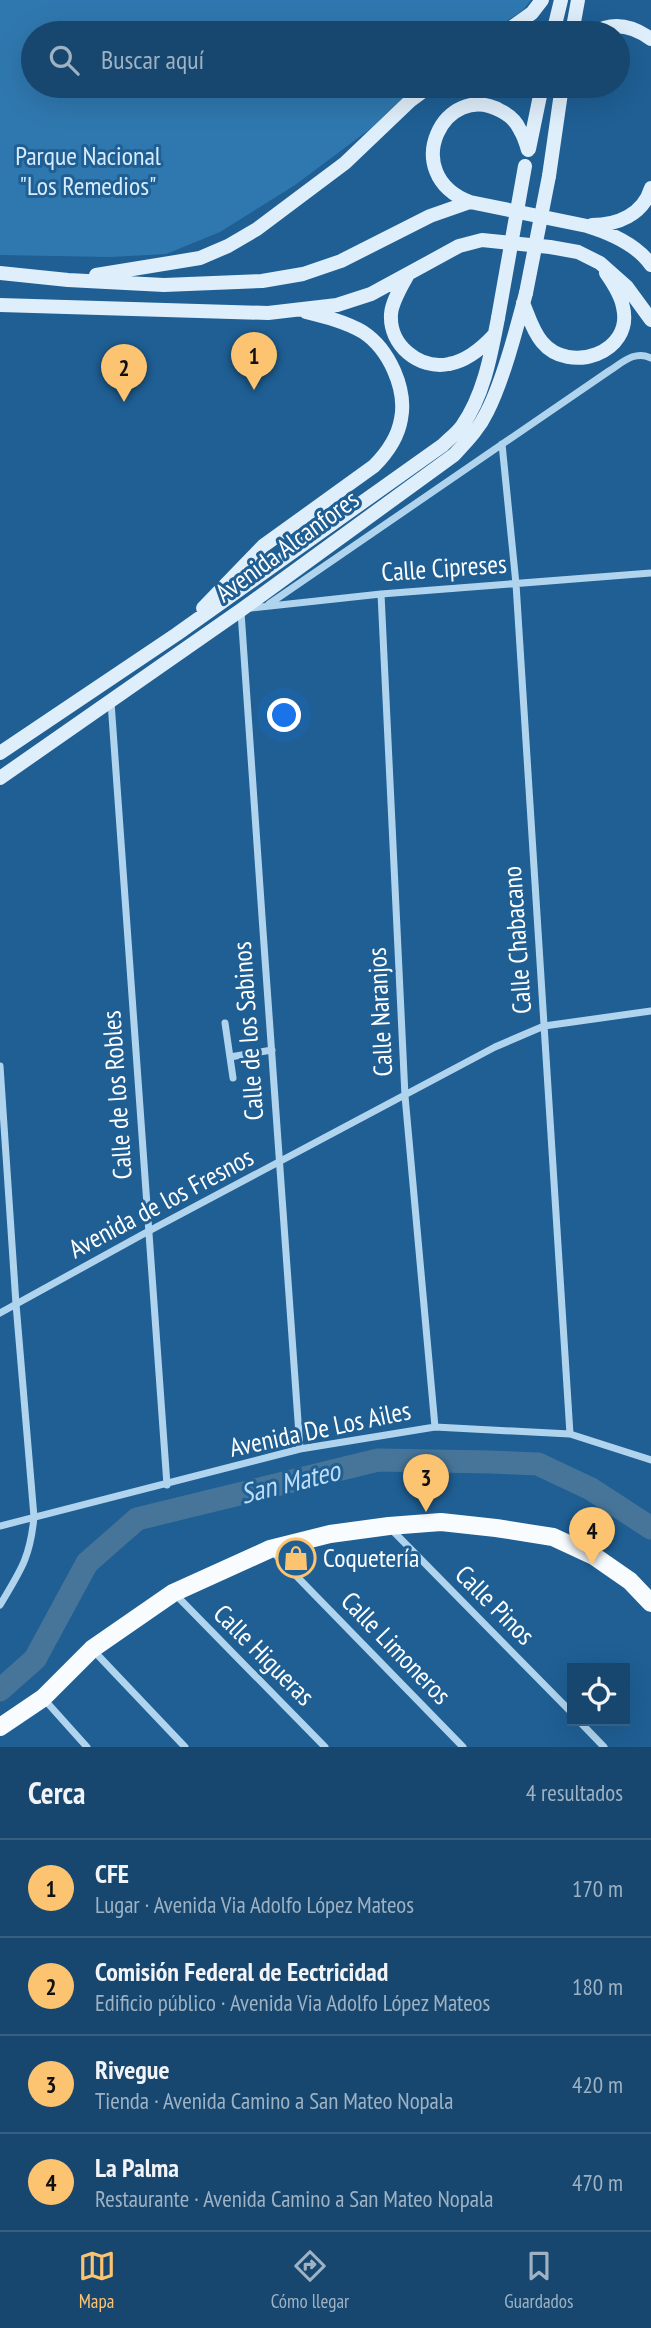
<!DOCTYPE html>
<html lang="es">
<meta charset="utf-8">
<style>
body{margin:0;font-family:"PT Sans Narrow",sans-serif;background:#245177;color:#f1f3f6}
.controls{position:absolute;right:21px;bottom:21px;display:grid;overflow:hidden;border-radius:0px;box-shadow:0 7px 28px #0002}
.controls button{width:63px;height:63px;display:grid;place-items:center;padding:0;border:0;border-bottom:2px solid #365f82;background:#17476f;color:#f1f3f6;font:35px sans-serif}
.you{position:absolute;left:285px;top:716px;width:24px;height:24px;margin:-18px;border:5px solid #fff;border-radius:50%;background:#1a73e8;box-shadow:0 0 0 10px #1a73e833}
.badge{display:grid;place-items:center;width:46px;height:46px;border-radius:50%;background:#fcc471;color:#111;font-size:23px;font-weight:700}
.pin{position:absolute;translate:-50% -58px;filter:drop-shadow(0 2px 4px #0008)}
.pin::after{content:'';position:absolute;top:37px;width:24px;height:21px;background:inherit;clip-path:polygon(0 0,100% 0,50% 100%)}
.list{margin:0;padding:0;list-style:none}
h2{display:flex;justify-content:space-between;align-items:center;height:91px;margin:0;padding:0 28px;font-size:30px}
h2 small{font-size:23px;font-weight:400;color:#9eb2c3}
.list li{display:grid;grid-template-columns:46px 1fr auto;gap:21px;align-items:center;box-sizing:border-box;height:98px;padding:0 28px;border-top:2px solid #365f82}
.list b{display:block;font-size:26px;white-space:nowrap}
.list p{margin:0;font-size:23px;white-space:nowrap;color:#9eb2c3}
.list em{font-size:23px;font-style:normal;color:#9eb2c3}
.icon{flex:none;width:38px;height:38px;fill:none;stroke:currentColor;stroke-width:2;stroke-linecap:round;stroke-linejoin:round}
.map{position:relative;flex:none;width:651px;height:1747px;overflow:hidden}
.search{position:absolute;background:#17476f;box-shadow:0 7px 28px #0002;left:21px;right:21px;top:21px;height:77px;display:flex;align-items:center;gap:18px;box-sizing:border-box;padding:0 24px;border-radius:38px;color:#9eb2c3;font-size:26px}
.sheet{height:483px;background:#17476f}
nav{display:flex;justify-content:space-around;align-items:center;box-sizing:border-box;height:98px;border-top:2px solid #365f82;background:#17476f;font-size:19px;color:#9eb2c3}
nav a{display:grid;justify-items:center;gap:4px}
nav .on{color:#fcc471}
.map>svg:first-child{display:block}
.green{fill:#2f78af}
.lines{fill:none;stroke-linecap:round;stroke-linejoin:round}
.river{stroke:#477599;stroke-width:23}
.minor{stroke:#b1d4ee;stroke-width:7}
.secondary{stroke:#deeefa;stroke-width:14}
.primary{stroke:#f8fcff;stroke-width:18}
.secondary-bridge{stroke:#deeefa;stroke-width:14}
.labels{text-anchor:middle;stroke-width:6;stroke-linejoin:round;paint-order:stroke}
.park-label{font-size:26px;fill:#d7ebfa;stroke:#1f5f94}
.street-label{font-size:26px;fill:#fff;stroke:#1f5f94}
.poi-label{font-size:26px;fill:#fff;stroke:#1f5f94;text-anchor:start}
.water-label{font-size:28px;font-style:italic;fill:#bdddf5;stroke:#1f5f94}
</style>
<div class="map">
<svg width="651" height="1747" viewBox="0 0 651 1747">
<rect width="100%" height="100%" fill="#1f5f94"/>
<path class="green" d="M0,0H531L523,10L490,33H33V86H416L370,129L295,185L220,232L166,254L111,257L0,255Z"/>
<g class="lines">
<path class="river" d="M0,1690L35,1659L87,1563L137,1519L378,1460L490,1462L538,1464L591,1489L651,1528"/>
<path class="minor" d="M502,444L516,584L570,1434
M381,594L405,1096L435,1427
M269,604L609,371C623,362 635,350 651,358
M251,608L381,594L651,573
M241,612C261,891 278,1170 300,1449
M111,702L167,1485
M225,1023L233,1078
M230,1057L272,1050
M0,1066L16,1304L34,1517C30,1558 21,1570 0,1605
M0,1313L147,1232L495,1047L544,1026L651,1011
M0,1526L300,1449L435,1427L570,1434L651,1460
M391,1529L572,1713
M271,1550L463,1747
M174,1593L325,1747
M92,1649L185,1747
M43,1698L87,1747
M579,1721L604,1747"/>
<path class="secondary" d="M504,33L532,13L542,0
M553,33L561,0
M572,33L578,0
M593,33C613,21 633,26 651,39
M529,149L542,86
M549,176L562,86
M470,202C397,174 445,79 501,111C509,115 516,121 520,130C524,136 526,143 528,150
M592,225C617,225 643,215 651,188
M0,273L68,280L164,285L262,281L303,274L341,261L430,216L470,202L587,226C610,233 637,245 651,265
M408,274C402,286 392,301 391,314C389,345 419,370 449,364C466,361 482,348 494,335
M96,275L200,258L228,246L257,229L345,163L411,100L430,86
M523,303C528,315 533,332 542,342C569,375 634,353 623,307C621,295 613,283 606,273
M0,305L268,313L337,305L371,294L459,246L482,240L550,247L578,252L600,263L627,287L651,320
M203,608L263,546L374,466C387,453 398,437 401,419C407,389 389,349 363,332C346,322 326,317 306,312
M0,753L177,634L443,445C449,439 457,433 462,426C484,395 491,354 498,318
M0,778L241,610L454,455C467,441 479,429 487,412C503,381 517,327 526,293"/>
<path class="primary" d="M0,1727L43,1698L92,1649L173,1593L270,1549L330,1534L389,1526L441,1522L496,1528L553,1537L594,1556L630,1581L651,1603"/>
<path class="secondary-bridge" d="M526,293L549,176
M498,318L525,166"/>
</g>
<defs>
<g id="shop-ring" transform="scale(2.0125)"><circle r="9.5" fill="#1f5f94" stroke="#fcc471" stroke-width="1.5"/><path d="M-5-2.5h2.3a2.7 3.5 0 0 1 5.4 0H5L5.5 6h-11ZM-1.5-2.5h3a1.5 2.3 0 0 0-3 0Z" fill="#fcc471"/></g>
</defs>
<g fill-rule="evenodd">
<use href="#shop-ring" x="296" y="1558"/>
</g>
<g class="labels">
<g class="park-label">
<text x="88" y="165">Parque Nacional<tspan x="88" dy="30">"Los Remedios"</tspan></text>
</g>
<g class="street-label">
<text transform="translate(287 546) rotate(-36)" y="9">Avenida Alcanfores</text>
<text transform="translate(444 568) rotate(-4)" y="9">Calle Cipreses</text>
<text transform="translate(517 940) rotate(-94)" y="9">Calle Chabacano</text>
<text transform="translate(380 1012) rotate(-93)" y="9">Calle Naranjos</text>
<text transform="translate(248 1031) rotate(-94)" y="9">Calle de los Sabinos</text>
<text transform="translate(117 1095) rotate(-94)" y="9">Calle de los Robles</text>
<text transform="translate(161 1203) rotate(-28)" y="9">Avenida de los Fresnos</text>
<text transform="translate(320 1429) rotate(-12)" y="9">Avenida De Los Ailes</text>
<text transform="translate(495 1605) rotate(45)" y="9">Calle Pinos</text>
<text transform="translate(396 1648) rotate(46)" y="9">Calle Limoneros</text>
<text transform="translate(264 1655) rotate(45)" y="9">Calle Higueras</text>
</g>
<g class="poi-label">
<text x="323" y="1567">Coquetería</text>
</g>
<g class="water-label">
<text transform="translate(290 1482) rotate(-14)" y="10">San Mateo</text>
</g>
</g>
</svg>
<div class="controls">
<button><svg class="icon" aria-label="locate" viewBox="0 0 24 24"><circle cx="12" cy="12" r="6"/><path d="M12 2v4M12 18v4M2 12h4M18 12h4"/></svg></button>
</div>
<div class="you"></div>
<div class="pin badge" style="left:254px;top:390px">1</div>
<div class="pin badge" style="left:124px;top:402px">2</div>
<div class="pin badge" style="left:426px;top:1512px">3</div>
<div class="pin badge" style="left:592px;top:1565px">4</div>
<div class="search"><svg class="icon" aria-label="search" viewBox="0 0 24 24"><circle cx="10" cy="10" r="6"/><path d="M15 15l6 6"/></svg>Buscar aquí</div>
</div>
<section class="sheet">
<h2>Cerca<small>4 resultados</small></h2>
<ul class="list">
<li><span class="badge">1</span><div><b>CFE</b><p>Lugar · Avenida Via Adolfo López Mateos</p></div><em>170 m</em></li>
<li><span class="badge">2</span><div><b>Comisión Federal de Eectricidad</b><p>Edificio público · Avenida Via Adolfo López Mateos</p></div><em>180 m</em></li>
<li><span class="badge">3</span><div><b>Rivegue</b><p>Tienda · Avenida Camino a San Mateo Nopala</p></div><em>420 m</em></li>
<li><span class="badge">4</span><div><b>La Palma</b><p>Restaurante · Avenida Camino a San Mateo Nopala</p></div><em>470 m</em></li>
</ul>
</section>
<nav>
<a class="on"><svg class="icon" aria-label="map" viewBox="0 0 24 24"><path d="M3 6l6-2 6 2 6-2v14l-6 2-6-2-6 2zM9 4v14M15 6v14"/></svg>Mapa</a>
<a><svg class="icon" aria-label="directions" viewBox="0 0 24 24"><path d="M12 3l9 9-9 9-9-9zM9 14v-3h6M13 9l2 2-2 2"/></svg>Cómo llegar</a>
<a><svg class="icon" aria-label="saved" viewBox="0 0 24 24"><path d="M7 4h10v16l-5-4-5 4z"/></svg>Guardados</a>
</nav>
